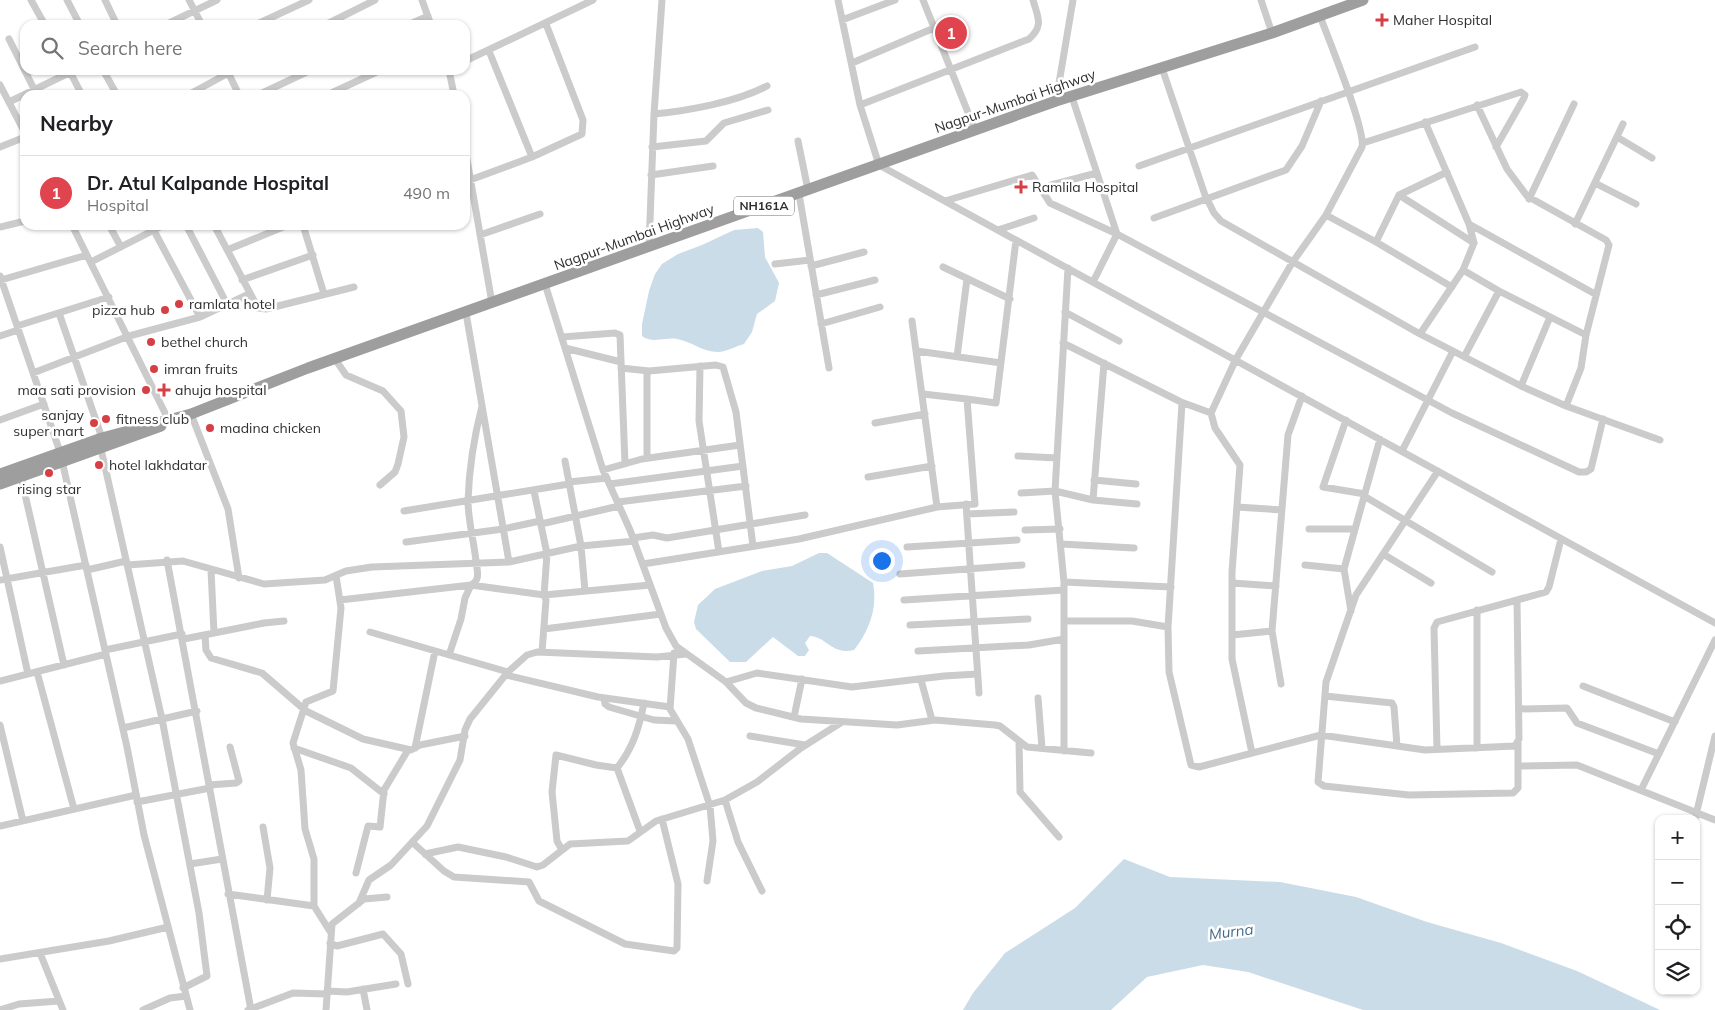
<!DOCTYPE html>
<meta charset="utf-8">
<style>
body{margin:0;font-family:Mulish,sans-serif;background:#f2f2f2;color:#202124}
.controls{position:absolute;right:15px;bottom:15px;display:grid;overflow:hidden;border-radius:10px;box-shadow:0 1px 4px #0004}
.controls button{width:45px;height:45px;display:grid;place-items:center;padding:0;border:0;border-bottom:1px solid #e0e0e0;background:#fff;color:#202124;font:25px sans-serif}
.you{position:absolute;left:881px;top:560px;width:18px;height:18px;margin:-12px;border:4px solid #fff;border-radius:50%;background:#1a73e8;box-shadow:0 0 0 8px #1a73e833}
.badge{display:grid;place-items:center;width:32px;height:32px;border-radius:50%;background:#d63f44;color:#fff;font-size:16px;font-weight:700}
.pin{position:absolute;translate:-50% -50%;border:2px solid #fff;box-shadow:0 1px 5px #0006}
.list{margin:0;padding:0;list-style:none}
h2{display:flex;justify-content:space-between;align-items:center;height:65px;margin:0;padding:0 20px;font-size:21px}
h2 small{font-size:16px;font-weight:400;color:#757577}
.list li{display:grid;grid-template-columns:32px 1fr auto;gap:15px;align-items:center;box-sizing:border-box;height:75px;padding:0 20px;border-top:1px solid #e0e0e0}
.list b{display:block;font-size:19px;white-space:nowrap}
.list p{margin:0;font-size:16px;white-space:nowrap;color:#757577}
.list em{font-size:16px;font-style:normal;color:#757577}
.icon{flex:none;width:28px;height:28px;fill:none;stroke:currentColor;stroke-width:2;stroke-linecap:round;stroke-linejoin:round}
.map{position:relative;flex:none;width:1715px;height:1010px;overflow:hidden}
.search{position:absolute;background:#fff;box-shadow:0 1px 4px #0004;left:20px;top:20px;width:450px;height:55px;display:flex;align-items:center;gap:12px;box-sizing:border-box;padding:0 18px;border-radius:15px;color:#757577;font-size:19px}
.panel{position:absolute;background:#fff;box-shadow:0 1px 4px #0004;left:20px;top:90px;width:450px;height:140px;border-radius:15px}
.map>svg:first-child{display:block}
.water{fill:#cadce8}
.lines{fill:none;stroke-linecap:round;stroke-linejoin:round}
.minor{stroke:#cbcbcb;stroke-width:7}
.trunk{stroke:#9e9e9e;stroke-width:11}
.poi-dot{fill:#d63f44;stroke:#fff;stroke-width:2}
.labels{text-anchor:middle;stroke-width:5;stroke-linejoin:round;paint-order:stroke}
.shield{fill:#fff;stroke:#6d6d6d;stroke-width:1}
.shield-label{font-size:12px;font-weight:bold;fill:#2e2e2e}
.poi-label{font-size:14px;fill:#2e2e2e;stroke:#fff;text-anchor:start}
.street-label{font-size:14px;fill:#2e2e2e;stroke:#fff}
.water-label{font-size:15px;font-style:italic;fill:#436b89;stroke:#fff}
</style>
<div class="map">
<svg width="1715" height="1010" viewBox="0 0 1715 1010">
<rect width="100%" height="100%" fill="#fff"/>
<path class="water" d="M758,228L763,232L765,257L779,283L775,301L757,314L752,332L744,344C736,346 726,352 718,352C702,352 691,341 677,339C665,337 652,344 642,336V324L649,291L655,274L662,264L678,254L702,245L734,230Z
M819,553H827L873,583C878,608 869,631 854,650C831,655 827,637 810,636L805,643L809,650L805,656H798L773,637L746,662H730L696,629L694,622L698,605L715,589L762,571L792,566Z
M1124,859L1170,877L1280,882L1356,897L1427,922L1501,943L1577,971L1660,1010H1363L1248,972L1203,965L1147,977L1111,1010H963L973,993L1005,953L1075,908Z"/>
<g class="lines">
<path class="minor" d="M31,0L45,25
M67,0L80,25
M105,0L117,25
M189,0L202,25
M422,0L431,25
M838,0L860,105L879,165L1715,623
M923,0L975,130
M1261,0L1272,33
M842,20L895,0
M165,25L217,0
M255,25L309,0
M325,25L375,0
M408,25L428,16
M9,39L37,95
M489,51L532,157
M465,61L593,0
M852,63L934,28
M1162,68L1205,195L1214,213L1221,221L1420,334L1521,386L1566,406L1660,440
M69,70L82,95
M103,70L117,95
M227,70L239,95
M449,70L454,95
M0,85L25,133
M188,95L234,70
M258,95L311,70
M327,95L381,70
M1072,97L1117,234L1093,282
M1056,101L1073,0
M9,102L75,70
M860,105L1029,39C1044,25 1038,18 1033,0
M1477,105L1507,169L1527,196L1606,240L1609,245L1586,335L1581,368L1566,406
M654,114C687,111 737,102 767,86
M1617,137L1652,158
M798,141L808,190
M1363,143L1521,92L1525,95L1524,98L1496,147
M0,147L25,137
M652,147L706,141L724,123L768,110
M465,148L492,303
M1139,166L1475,47
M651,175L713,166
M470,180L532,157L582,134L583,120L546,24
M1595,183L1636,204
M1051,185L1097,173
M799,194L829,368
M1399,195L1474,243
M1529,199L1574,104
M945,201L1032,175L1050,203L1117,234L1452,413L1579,472H1586L1591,469L1603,419
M1326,215L1376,242L1452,287
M1154,218L1286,170L1302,146L1321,101
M1469,224L1595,294
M1575,224L1623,124
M72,225L169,421
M109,225L121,247
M151,225L200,317
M186,225L227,304
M214,225L258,308L266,309L354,287
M303,225L324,294
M0,227L25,221
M998,230L1034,218
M480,235L540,214
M1376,242L1399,195L1447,172
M649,247L654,114L662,0
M227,250L288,225
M91,262L164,225
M775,264L810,260
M811,266L864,252
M943,267L1010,299
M1068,268L1055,491L1093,500L1137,504
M1463,270L1499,291L1586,335
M0,276L60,452L127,747L144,835L190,1010
M1,280L87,255
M242,280L313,255
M545,284L603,470L630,530L666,628L676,646L726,682L746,703L756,708L801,719L897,725L935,720L995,725L1000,726L1027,747L1091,753
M816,295L875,280
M1065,312L1119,341
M59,313L102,438
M466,313L509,562
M912,321L937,507
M821,324L880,307
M17,326L109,297
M1420,334L1463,270L1474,243L1469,224L1425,122
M0,336L18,330
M562,337L615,333L620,335L625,464
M1063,343L1181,402L1211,413L1236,359L1292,263L1326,215L1362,147C1366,130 1328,38 1320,16
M565,348L621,362
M917,351L1001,363
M957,357L967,279
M1464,357L1499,291
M335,359L346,375L383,391L401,411L404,437L398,464L395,472L380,485
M700,366L699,421L719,552
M621,368L649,371L716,365L723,367L736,412L753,546
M647,371V458
M33,373L129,336L200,317L249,294
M1521,386L1550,317
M923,394L967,399
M1182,403L1168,627L1169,672L1191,765L1199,767L1321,735L1425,750L1515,746L1519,739L1517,600
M1211,413L1215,428L1240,465L1232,572V659L1252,753
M191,414L228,509L239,578
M0,420L44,404
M1346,420L1323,487L1365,494
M875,423L925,414
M101,449L162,719L199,913L207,976L183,988
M1402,451L1453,351
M1018,456L1057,458
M565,461L581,546L585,591
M603,470L642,459L740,445
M1438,471L1356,595L1326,682L1318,782L1324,786L1409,795L1513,793L1518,788V743
M21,477L64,665
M868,477L932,466
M1094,480L1136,484
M569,482L607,478
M610,484L743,466
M534,491L547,554L544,595L650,585
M1021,493L1055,491L1064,582V751
M1364,496L1492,572
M1093,500L1104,363
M618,502L746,486
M966,504L979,693
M1237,507L1282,510
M404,511L569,484
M967,514L1014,512
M541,524L619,506
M1309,529H1355
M1025,530L1060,529
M633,538L653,535L667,538L805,515
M406,542L503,529L540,521
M1061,544L1134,548
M0,547L28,674
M907,547L1017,540
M1383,554L1431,583
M167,560L251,1010
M643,564L799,539L937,507L975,504L967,399L996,403L1016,240
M127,565L183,561L264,584L325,580L346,571L372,567L509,562L581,546L635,541
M1305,565L1344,569
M87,570L126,561
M211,570L214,633
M900,574L1022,565
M0,580L86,565
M1064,582L1171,587
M1232,583L1276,586
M340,600L471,585C481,580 477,571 476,561C474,542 468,520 468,501C469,469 474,437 482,406
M904,600L1064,590
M1351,611L1344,569L1380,439
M1064,621H1132L1168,627
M910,625L1028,619
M544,629L661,614
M370,632L508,672
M205,635L206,650L211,658L262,673L306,711L363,739L411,750L420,745L465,736
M1232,635L1272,631
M184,639L264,623L284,621
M105,650L182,634
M918,651L1029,645L1064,639
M674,653L670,709L688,739L710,806L713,841L707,881
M449,655L461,619L465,598L471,585L544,595L546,600L542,652
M37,672L74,809
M506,675L598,697L670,707
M921,680L932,720
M0,681L106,654
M726,682L757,673L852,687L944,676L977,674
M1281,684L1272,631L1288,435L1302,396
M1583,686L1675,722
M1325,696L1392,703L1394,707L1397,746
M604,698L605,704L609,707L654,720L676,721
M1038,698L1042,748
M1519,709L1567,708L1577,723L1659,754
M794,717L802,679
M0,725L23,821
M123,728L197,711
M750,736L805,745
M1019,741L1020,792L1059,837
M294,748L351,768L384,794
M415,748L435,651
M1477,748V610
M1437,749L1434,628L1437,622L1546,592L1549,587L1561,539
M1519,766L1577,765L1715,820
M617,768C633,748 639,728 644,703
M209,785L236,783L239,781L230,747
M1641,790L1715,640
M725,800L738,842L762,891
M137,802L210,788
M1695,819L1715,736
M0,826L136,795
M263,827L270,868L267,900
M412,842L444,871L454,877L529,882L539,901L625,944L674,951L677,948L678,884L662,819
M562,850L557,841L552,792L556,755L596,765L617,768L640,831
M425,854L458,847L506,857L537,867L543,865L570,844L628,841L656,821L725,800L757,782L801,748L842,722
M190,864L222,859
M356,873L368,826L380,827L384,790L408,750
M228,894L314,906
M359,903L369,880L391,865L427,826L460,760L465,730L470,719L508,672L527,655L537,652L657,657L686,654
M331,933L314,906V859L305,829L301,770L293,743L306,702L333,691L341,608L336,576
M330,943L337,946L383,934L401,954L408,984
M40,953L63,1010
M0,959L109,941L168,927
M363,989L367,1010
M327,991L347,992L396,984
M0,1010L19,1004L59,1001
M143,1010L170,998L186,996
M248,1010L293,993L327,994
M326,1010L332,924L364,899L387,897"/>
<path class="trunk" d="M0,474L102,438L191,414L308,368L1056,101L1272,33L1363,0
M0,484L161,426"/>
</g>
<g class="poi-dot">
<path d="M1379.5 12.5h5v5h5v5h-5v5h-5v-5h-5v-5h5z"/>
<path d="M1018.5 179.5h5v5h5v5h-5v5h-5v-5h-5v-5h5z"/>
<circle cx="179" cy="304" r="5"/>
<circle cx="165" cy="310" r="5"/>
<circle cx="151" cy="342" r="5"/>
<circle cx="154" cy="369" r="5"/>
<circle cx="146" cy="390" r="5"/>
<path d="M161.5 382.5h5v5h5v5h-5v5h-5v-5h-5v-5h5z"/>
<circle cx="106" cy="419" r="5"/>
<circle cx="94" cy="423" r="5"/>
<circle cx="210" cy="428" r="5"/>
<circle cx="99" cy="465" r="5"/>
<circle cx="49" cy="473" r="5"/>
</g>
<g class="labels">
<rect class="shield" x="734" y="196.5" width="60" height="19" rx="4"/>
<g class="shield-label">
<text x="764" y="210">NH161A</text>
</g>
<g class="poi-label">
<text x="1393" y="25">Maher Hospital</text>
<text x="1032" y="192">Ramlila Hospital</text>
<text x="189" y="309">ramlata hotel</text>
<text x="155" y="315" text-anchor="end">pizza hub</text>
<text x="161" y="347">bethel church</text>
<text x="164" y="374">imran fruits</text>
<text x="136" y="395" text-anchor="end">maa sati provision</text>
<text x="175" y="395">ahuja hospital</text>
<text x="84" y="420" text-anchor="end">sanjay<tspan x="84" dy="16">super mart</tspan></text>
<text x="116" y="424">fitness club</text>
<text x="220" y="433">madina chicken</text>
<text x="109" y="470">hotel lakhdatar</text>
<text x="49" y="494" text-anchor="middle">rising star</text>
</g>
<g class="street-label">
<text transform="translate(1015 101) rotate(-19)" y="5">Nagpur-Mumbai Highway</text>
<text transform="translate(634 237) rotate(-20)" y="5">Nagpur-Mumbai Highway</text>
</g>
<g class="water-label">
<text transform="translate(1231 932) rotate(-7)" y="5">Murna</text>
</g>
</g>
</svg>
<div class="controls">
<button>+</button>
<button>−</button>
<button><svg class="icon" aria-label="locate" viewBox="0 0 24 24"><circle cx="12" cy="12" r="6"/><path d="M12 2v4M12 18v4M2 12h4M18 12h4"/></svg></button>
<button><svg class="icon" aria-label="layers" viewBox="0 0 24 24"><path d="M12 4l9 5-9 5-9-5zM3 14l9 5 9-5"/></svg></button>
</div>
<div class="you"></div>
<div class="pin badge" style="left:951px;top:33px;background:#e0444e">1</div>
<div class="search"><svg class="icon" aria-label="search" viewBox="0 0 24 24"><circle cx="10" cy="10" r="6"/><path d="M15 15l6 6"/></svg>Search here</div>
<section class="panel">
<h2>Nearby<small></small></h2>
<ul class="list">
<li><span class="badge" style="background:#e0444e">1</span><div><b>Dr. Atul Kalpande Hospital</b><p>Hospital</p></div><em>490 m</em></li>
</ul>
</section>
</div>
